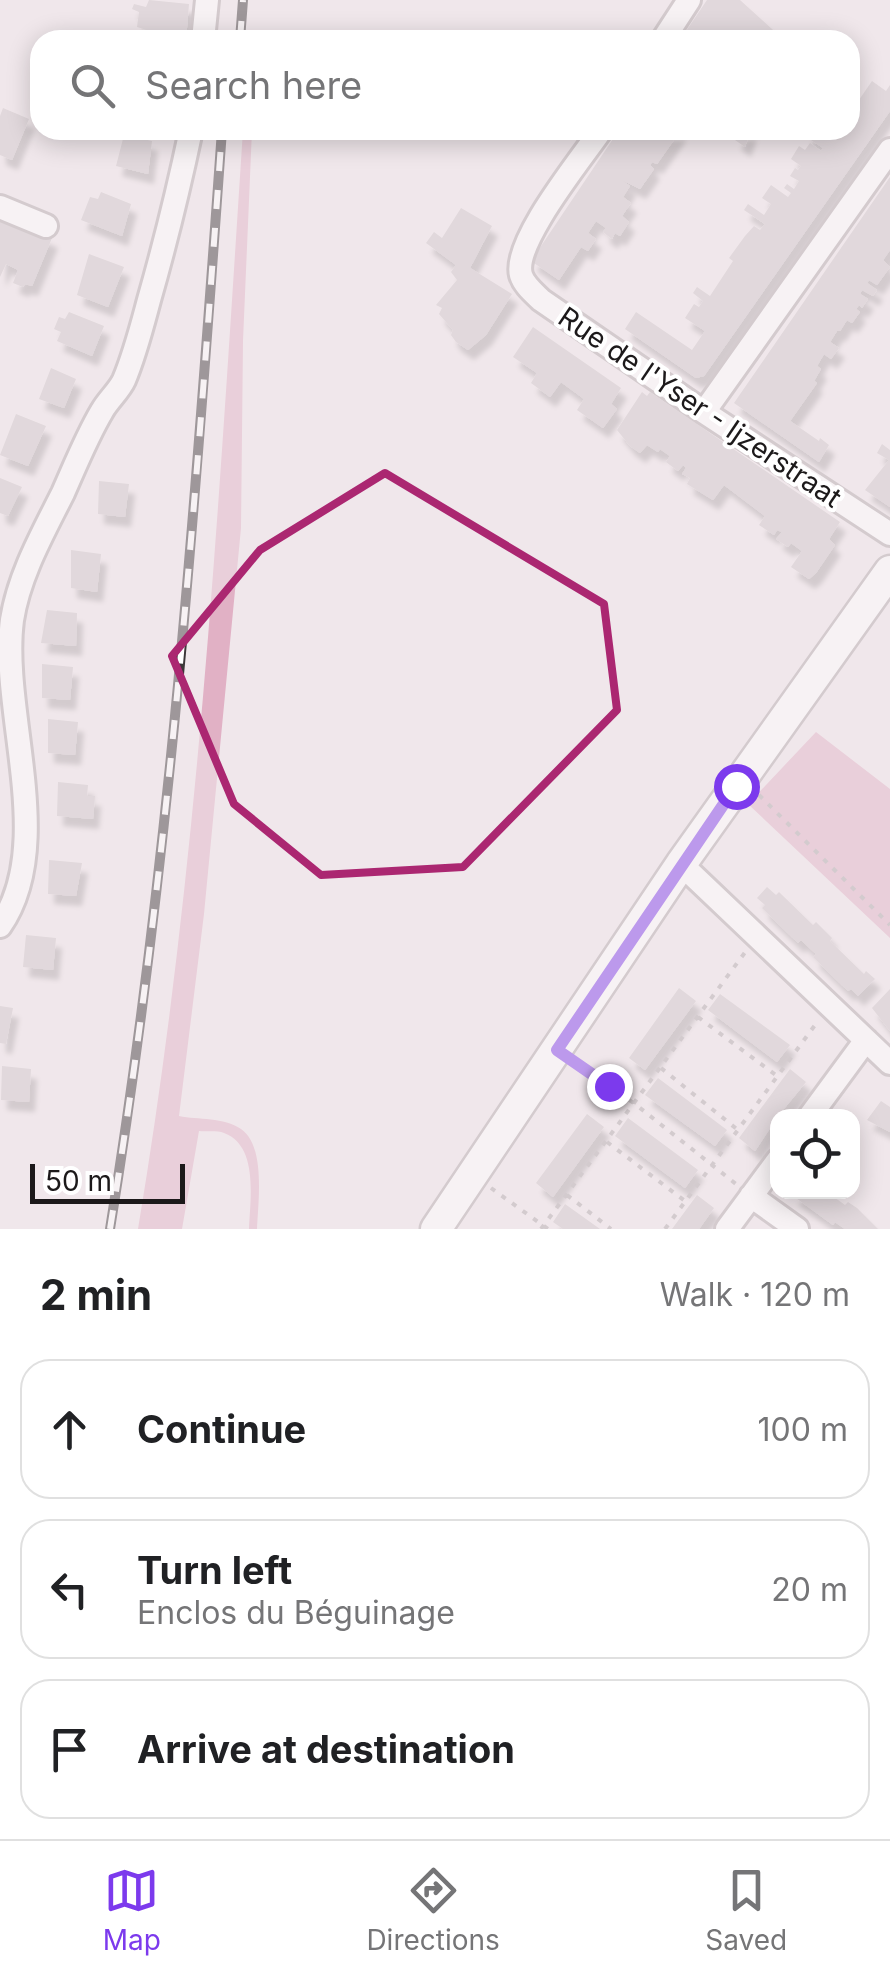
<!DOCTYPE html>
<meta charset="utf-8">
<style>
body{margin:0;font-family:Inter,sans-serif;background:#f2f2f2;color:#202124}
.controls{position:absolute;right:30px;bottom:30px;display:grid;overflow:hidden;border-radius:20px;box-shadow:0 5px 25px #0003}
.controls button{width:90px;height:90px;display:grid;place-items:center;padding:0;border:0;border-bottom:2px solid #e0e0e0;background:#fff;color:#202124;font:50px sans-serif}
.scale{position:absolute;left:30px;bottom:25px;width:155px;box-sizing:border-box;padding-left:10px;border:5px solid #1c191a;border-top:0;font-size:28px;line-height:35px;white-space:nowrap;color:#1c191a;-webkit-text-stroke:8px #fff;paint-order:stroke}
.stop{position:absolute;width:30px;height:30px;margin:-22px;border:8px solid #7c3aed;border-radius:50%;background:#fff}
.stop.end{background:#7c3aed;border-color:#fff;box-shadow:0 2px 10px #0008}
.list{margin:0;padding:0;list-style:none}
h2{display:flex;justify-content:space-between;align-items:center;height:130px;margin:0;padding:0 40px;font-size:42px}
h2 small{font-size:32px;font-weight:400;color:#757577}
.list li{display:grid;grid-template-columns:65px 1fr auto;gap:30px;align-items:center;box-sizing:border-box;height:140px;margin:0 20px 20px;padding:0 20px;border:2px solid #e0e0e0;border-radius:30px}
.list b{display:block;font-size:38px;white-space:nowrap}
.list p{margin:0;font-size:32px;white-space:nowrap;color:#757577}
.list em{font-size:32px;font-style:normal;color:#757577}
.icon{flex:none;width:55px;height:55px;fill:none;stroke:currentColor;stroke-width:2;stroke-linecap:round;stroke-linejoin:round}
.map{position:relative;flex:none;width:890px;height:1229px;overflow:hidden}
.search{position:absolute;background:#fff;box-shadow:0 5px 25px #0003;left:30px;right:30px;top:30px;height:110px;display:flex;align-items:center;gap:25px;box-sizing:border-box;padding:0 35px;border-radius:30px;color:#757577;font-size:38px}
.sheet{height:610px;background:#fff}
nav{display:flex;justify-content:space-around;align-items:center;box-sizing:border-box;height:140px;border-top:2px solid #e0e0e0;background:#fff;font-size:28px;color:#757577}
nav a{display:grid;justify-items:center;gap:5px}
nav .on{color:#7c3aed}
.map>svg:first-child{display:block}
.green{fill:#e1b1c5}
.building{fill:#cec6c9;filter:url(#shadow)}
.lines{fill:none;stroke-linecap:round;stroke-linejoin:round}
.street-casing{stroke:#b1a9ac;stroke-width:28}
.secondary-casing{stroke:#b1a9ac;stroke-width:35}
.path{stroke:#b0a9ac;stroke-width:4;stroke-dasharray:5 8;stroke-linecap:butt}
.street{stroke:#fff;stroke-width:22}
.secondary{stroke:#fff;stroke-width:30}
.rail-casing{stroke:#3b3738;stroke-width:10}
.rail{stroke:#fff;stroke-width:6;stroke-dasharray:19;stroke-linecap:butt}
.route{stroke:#7c3aed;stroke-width:12}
.marked{fill:none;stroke:#ab2771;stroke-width:8;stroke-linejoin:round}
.labels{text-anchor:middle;stroke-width:8;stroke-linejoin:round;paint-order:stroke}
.street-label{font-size:28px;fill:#1c191a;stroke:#fff}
</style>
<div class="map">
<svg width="890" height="1229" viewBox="0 0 890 1229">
<defs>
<filter id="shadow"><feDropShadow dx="6" dy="10" stdDeviation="2.5" flood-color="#0004"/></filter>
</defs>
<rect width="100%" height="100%" fill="#f0e7eb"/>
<path class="green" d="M243,130H252L243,341L241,528L204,914L179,1116C198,1120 224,1117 241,1129C266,1146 258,1203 257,1229H249C250,1200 259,1146 224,1133C217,1130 206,1132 199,1131L182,1229H138C199,865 219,498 243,130Z
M816,732L890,789V938L748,804Z"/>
<path class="building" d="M149,0L189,4L186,40H134L135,34L146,37L147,30L137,27L139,12L132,9L134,4L146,7Z
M707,0H740L784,40H680Z
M872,81L886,91L890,85V111L704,376L696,378L625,329L636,312L692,350L705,331L685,318L694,304L699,307L703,301L693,293L697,287L710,296L733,261L729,258L745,236L754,226L760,230L765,224L744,210L748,204L764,215L771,204L762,198L771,185L788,197L791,193L784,188L787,184L794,189L799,181L790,176L795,168L798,170L801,166L791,159L799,146L805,150L810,143L821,151L823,148L805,136L809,130L820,134L823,130H850V113Z
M3,108L29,119L12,160L0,155V116Z
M619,130H681L657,164L652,162L650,165L654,169L640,189L620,179L630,186L623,197L631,203L622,216L629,222L620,236L615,233L612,239L603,232L606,228L596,221L588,233L596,239L588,251L581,247L559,280L531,261Z
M740,130H751L745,147L735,140Z
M124,135L152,141L148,174L116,166Z
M890,177V250L883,260L890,267L877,285L869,280L867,283L877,290L873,296L862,290L860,294L868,299L862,308L859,305L856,309L860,312L852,323L847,320L840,331H837L830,342L839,348L831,359L824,354L817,366L821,369L814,381L817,383L790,421L819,441L820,438L829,445L819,462L734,403Z
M101,192L131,204L122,236L81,220L90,197L98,199Z
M461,208L492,226L470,268L512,294L486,335L468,350L456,342L451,335L453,330L439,314L442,308L436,305L457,280L451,272L456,265L426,243L434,232L442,238Z
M0,217L52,238L32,286L25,284L23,287L13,283L18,270L6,264L0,277Z
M89,254L124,267L108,307L77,295Z
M69,312L104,326L92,356L57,341L61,332L54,329L59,317L65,319Z
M533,327L621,388L611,404L617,409L603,428L577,410L584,399L561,382L550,397L531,383L537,373L513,357Z
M51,368L76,379L64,408L39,399Z
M642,392L647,396L650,392L840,522L829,539L835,545L816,573L809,579L791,567L802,551L791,543L788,547L776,539L782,532L777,530L774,535L759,525L765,516L724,485L713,500L687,484L690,478L682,474L686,468L683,465L678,471L666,462L670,456L660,449L658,452L647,445L640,453L630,446L617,430Z
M16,414L46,426L28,466L0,455Z
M882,444L890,450V507L865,490L889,460L877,453Z
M0,478L22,487L8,516L0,513Z
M99,481L129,484L125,517L98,514Z
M71,550L101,554L97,592L71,588Z
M47,610L77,613L76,646L41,643Z
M42,664L73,667L70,700L42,698Z
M48,719L78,722L75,755L48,753Z
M58,782L88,785L87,796H95L93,819L57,816Z
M49,860L82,863L76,896L48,894Z
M767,887L776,895L779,892L813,925L816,922L832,938L830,941L864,974L866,971L875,979L858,996L851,989L848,991L813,957L816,954L801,940L798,943L762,908L765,905L757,898Z
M26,935L56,938L53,970L23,967Z
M679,988L696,1001L645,1070L629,1058Z
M890,989V1031L872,1008Z
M720,994L790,1045L777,1062L708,1010Z
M0,1006L13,1008L6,1044L0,1043Z
M2,1066L31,1069L29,1102L1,1100Z
M790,1069L806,1082L778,1116L755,1151L739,1138Z
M658,1078L727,1130L715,1146L645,1095Z
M881,1101L890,1107V1132L867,1120Z
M587,1114L604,1127L553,1197L536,1183Z
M628,1118L698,1170L685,1188L615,1136Z
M795,1192H827L845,1205L848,1202L857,1208L878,1229H845L835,1222L833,1225L792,1195Z
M697,1195L714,1208L699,1229H672Z
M565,1204L600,1229H563L553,1222Z"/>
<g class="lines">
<g class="street-casing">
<path id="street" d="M203,40L207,0
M663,40L689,0
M601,130C582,158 512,243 521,275C524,285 534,293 541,300L704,412L890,534
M0,207L46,226
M704,412L890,150
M681,864L890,1063
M0,926C57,844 0,712 12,620C19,575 43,533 63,493C75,466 87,436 102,411C108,400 119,391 124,380C135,354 142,326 149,300C165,244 179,187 191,130
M810,1116L866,1040
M751,1196L797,1229
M727,1229L778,1160"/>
</g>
<g class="secondary-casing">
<path id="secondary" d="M436,1229L681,864L890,571"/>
</g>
<path class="path" d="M759,795L890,925
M698,1017L777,1076
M576,1063L635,1104L736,1184
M661,1068L738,1130
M607,1142L685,1201
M491,1188L548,1229
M567,1195L611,1229
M541,1229L746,951
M665,1229L818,1021"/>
<use href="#street" class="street"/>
<use href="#secondary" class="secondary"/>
<g class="rail-casing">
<path id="rail" d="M240,40L243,0
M110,1229C169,865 196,498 222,130"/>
</g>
<use href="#rail" class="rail"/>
</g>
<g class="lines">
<path class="route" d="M609,1086L557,1050L736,786"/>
</g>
<path d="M0 0H890V1229H0ZM385,473L604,604L617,710L463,867L321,875L234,804L172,656L260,550Z" fill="#f0e7eb" fill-opacity=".55" fill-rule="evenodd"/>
<path class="marked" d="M385,473L604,604L617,710L463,867L321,875L234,804L172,656L260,550Z"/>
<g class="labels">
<g class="street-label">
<text transform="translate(700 407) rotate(34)" y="10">Rue de l'Yser - Ijzerstraat</text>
</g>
</g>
</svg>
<div class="controls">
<button><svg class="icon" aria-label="locate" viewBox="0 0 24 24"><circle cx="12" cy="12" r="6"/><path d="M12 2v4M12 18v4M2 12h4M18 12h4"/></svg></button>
</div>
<div class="scale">50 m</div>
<div class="stop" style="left:736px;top:786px"></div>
<div class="stop end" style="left:609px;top:1086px"></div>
<div class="search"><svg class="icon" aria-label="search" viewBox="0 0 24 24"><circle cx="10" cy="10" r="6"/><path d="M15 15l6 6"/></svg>Search here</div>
</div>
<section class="sheet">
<h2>2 min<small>Walk · 120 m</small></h2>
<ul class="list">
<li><svg class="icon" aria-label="ahead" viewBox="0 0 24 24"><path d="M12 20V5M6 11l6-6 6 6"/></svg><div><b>Continue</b></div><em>100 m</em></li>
<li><svg class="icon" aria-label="left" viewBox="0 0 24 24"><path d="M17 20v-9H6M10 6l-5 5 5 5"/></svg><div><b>Turn left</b><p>Enclos du Béguinage</p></div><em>20 m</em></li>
<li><svg class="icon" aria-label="arrive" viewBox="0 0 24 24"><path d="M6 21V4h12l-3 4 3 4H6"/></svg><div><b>Arrive at destination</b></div></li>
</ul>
</section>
<nav>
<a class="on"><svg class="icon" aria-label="map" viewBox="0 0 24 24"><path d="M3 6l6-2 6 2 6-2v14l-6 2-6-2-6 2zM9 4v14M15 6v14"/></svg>Map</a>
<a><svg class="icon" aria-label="directions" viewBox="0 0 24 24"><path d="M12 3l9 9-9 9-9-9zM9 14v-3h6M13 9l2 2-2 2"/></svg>Directions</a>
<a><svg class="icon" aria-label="saved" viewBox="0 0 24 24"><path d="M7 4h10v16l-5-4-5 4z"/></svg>Saved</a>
</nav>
